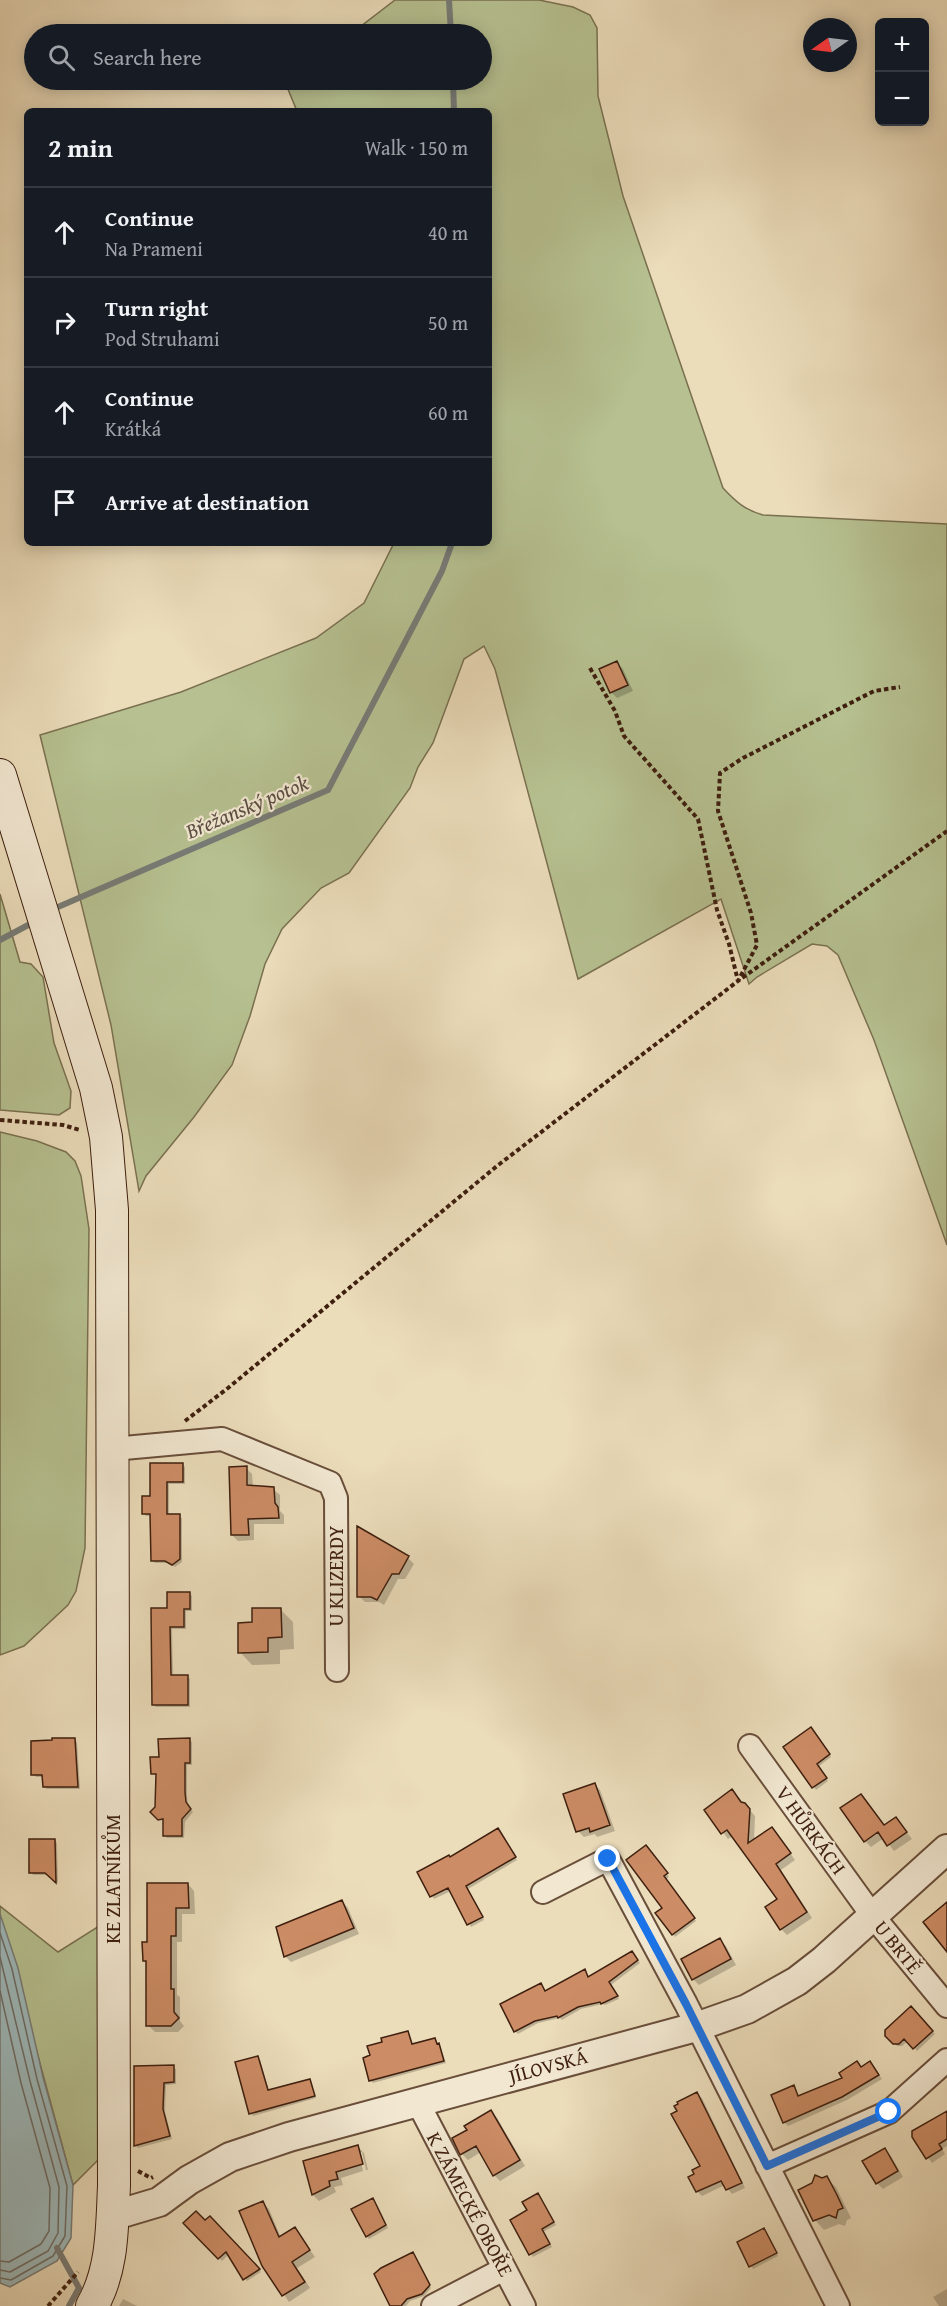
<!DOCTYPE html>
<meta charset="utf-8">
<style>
body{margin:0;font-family:"Gentium Book Plus",serif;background:#20242c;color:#f1f3f6}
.controls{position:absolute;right:18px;top:18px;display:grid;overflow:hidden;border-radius:9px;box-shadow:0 3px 15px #0003}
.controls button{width:54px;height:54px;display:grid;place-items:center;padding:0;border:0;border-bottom:2px solid #363941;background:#171b24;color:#f1f3f6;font:30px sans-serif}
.compass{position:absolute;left:803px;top:18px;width:54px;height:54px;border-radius:50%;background:#171b24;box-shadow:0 3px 15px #0003;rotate:256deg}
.stop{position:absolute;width:18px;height:18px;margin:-14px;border:4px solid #1a73e8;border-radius:50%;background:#fff}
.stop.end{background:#1a73e8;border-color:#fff;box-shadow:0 2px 6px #0008}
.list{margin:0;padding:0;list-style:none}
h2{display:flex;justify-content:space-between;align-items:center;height:78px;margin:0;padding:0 24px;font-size:26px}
h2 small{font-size:20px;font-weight:400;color:#9ea1a6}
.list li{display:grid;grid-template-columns:39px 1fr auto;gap:18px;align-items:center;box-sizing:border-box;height:90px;padding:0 24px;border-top:2px solid #363941}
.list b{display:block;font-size:22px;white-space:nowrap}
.list p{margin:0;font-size:20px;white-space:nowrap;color:#9ea1a6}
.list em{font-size:20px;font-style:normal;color:#9ea1a6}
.icon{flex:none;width:33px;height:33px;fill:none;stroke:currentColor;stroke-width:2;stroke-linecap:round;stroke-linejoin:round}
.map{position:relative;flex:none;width:947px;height:2306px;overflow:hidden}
.search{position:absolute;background:#171b24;box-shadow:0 3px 15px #0003;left:24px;top:24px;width:468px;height:66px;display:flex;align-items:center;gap:15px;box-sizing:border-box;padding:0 21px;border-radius:33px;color:#9ea1a6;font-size:22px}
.panel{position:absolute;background:#171b24;box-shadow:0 3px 15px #0003;left:24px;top:108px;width:468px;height:438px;border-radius:9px}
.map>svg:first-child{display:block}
.green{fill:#b6c090;stroke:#7a7050;stroke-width:1.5}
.water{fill:#9db9bb;stroke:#777b76;stroke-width:1.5}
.shadow{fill:#0003}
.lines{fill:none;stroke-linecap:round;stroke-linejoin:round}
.shore{stroke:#6e6c65;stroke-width:1.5}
.stream{stroke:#777b76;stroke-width:6}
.building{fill:#cc8c65;stroke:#3e1f0f;stroke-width:1.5}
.minor-casing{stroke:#694e3a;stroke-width:26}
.tertiary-casing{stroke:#694e3a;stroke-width:32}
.secondary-casing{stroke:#3e1f0f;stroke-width:34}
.path{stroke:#3e1f0f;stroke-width:4;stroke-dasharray:4.5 3;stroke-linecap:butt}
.minor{stroke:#f2e8d2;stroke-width:22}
.tertiary{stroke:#f2e8d2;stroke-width:28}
.secondary{stroke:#f2e8d2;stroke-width:32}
.route{stroke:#1a73e8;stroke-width:8}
.labels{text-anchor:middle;stroke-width:4.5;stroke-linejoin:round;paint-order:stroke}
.street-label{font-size:20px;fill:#3e1f0f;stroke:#f2e8d2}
.water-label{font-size:21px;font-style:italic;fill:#5a4d43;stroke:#f2e8d2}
</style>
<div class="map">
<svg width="947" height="2306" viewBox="0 0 947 2306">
<rect width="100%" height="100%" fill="#ebdcba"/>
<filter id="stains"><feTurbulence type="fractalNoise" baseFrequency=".00333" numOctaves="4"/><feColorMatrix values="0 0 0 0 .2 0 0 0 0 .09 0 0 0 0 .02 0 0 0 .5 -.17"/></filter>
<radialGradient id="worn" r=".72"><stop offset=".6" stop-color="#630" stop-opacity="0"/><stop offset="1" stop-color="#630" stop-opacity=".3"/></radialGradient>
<path class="green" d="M395,0H539L573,7L590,15L597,28L598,96L623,196L723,488C736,502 745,510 763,515L947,524V1245L874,1040L838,955L827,946L812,944L757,977L749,984L721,899L578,979L495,669L484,646L464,659L433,743L418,767L410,788L349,873L321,888L282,929L265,964L250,1016L232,1065L194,1117L146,1176L139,1191L111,1025L40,735L181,692L316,638L364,603L394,543H489V111H297L285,82V80H482V34H347L361,26Z
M0,894L20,962L31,964L43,977L54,1043L71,1091L70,1108L59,1115L0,1110Z
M0,1132L37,1141L66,1152L75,1161L81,1176L89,1229L85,1548L76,1591L68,1605L24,1646L0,1655Z
M0,1906L58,1952L99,1926L101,2157L73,2185L0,1916Z"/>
<path class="water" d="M0,1914L18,1968L43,2077L73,2185L71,2238L57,2261L10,2287L0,2283Z"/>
<path class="shadow" d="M617,663L623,669L633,691L617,698L611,692Z
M182,1464L185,1467V1484H169V1516H179L182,1518V1562L175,1567L169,1563H155L152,1560V1516H146L143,1513L152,1497Z
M246,1468L252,1474L253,1487L273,1489L280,1495V1511L284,1515V1524H254V1540L238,1541L232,1535Z
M408,1558L414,1564L405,1579H398L384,1605L379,1602H365L359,1596Z
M190,1593L192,1596V1611H186V1629H172L173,1676H187L190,1679V1707H156L153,1705L169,1609Z
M281,1610L293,1622L294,1649L280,1650V1664L252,1665L240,1652Z
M813,1732L831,1757L818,1767L828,1781L816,1790L785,1747Z
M74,1739L77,1742L80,1789H47L44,1787V1777H36L33,1774Z
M189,1740L192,1742V1765H187V1796L188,1806L193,1812L185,1822L184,1838H167L164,1835V1822L152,1812L156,1808L157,1776L152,1773L161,1758Z
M594,1784L600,1790L615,1831L597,1837L595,1834L584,1837L578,1831Z
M861,1796L885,1827L896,1819L912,1839L894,1851L884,1838L871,1847L865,1841Z
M738,1797L755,1816L754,1841L777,1834L795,1860L781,1870L812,1918L787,1935L781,1929L779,1900L733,1836L728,1839L706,1810Z
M501,1833L517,1860L468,1889L484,1920L471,1927L451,1891L434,1899L419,1872L451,1859Z
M54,1840L57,1843L58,1883L49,1875H33L31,1872Z
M649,1849L669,1877L665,1880L696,1921L675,1937L673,1934Z
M188,1884L194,1891L195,1914H182V1942H177V1995L180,1997V2021L184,2026L178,2032H155L148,2025V1964L144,1961Z
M342,1901L348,1908L359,1934L291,1962L285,1956Z
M720,1940L726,1946L736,1965L699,1985L693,1979Z
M634,1955L640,1963L611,1985L619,1999L605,2005L603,2004L581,2009L562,2020L560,2018L538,2023L518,2034L515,2031L546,1993L584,1971L589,1979Z
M911,2008L935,2034L917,2051L908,2041L902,2046H897L887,2035Z
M408,2032L413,2045L435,2039L441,2048L446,2063L373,2083L370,2080Z
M258,2057L260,2060L269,2091L309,2080L316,2098L253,2116L251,2113Z
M857,2063L862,2068L870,2063L882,2079L847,2100L788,2126L784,2122L793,2087L800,2097L844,2079Z
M173,2067L176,2069V2084L166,2085L165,2112L172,2139L138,2148L136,2146V2068Z
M697,2093L702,2098L745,2188L732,2194L725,2185L702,2196L697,2191L696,2175L702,2167L679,2112Z
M491,2112L497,2118L525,2166L500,2181L494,2175L481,2152L468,2160L462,2154L454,2139L469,2130Z
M947,2112V2146L942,2149L945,2154L932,2163L914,2137Z
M358,2147L364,2153L368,2170H366L362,2152H359L363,2171L341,2178L343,2185L334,2187L336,2192L319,2201L313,2195L304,2162Z
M885,2150L891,2156L903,2177L883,2189L877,2183Z
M826,2178L836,2187L851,2218L847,2220L845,2226L839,2224L824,2230L815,2220L800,2191Z
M540,2197L556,2225L543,2232L552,2247L533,2257L512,2220L529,2211Z
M373,2200L388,2228L369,2239L367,2236Z
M263,2203L269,2209L281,2238L295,2229L315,2257L297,2268L310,2288L289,2302L264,2265Z
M210,2218L261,2272L247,2281L229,2254L222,2261L185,2223L205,2222Z
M764,2230L778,2256L753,2269L739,2243Z
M415,2256L431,2288L424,2296L410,2301L406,2306H391Z
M947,2289V2306H939L933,2297Z
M123,2299L137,2306H119Z"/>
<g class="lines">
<path class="shore" d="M0,1933L12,1969L37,2079L67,2186L65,2236L53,2256L11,2280L0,2278
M0,1957L30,2081L59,2187L58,2233L48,2251L10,2272L0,2270
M0,1991L21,2083L50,2188L49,2231L41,2244L9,2262L0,2261"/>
<path class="stream" d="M449,0L451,34
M453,80L454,111
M58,907L328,790L442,571L452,543
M0,940L32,923
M57,2248L79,2288L69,2306"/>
</g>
<path class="building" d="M617,661L628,685L610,693L599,669Z
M150,1463H183V1482H167V1514H180V1559L172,1565L165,1561H151L150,1514H142V1496H150Z
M247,1466V1485L274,1487L275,1503L278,1507L279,1518L248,1519L249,1535H231L229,1467Z
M357,1526L409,1556L399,1574H392L377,1600L371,1597H357Z
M167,1592H190V1609H184V1627H170L171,1675H188V1705H152L151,1608H167Z
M252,1608H281L282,1637L268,1638V1652L238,1653V1623L252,1622Z
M811,1727L830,1754L817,1764L827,1778L812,1788L783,1747Z
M52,1738H75L78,1787H43L42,1775H31V1741L52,1740Z
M190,1738V1763H185V1792L186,1802L191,1809L182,1819V1836H163V1819L158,1820L150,1812L155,1807L156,1774H151L150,1757H159L158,1739Z
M595,1783L610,1825L590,1832L589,1828L576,1832L563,1794Z
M732,1789L741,1802L745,1803L750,1809L748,1843L772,1827L791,1853L776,1864L807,1912L780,1930L765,1907L777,1899L727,1830L721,1834L704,1810Z
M861,1794L884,1825L896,1817L907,1832L887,1846L878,1832L864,1842L840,1808Z
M498,1828L516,1857L466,1886L483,1917L467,1925L448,1888L430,1897L417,1872L449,1855L450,1857Z
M29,1839H55L56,1883L45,1873H29Z
M646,1845L668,1873L664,1876L695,1918L672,1935L655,1913L662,1908L626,1860Z
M147,1883H188L189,1908H176V1936H171V1989H174V2012L179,2018L171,2026H146V1961H143L142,1942H147Z
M342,1900L354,1928L284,1957L276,1927Z
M947,1902V1952L923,1922Z
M720,1938L731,1959L692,1980L681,1959Z
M632,1951L638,1960L609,1982L618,1996L601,2004L600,2002L578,2007L558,2018L557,2016L535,2021L514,2032L500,2004L541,1983L545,1991L585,1969L588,1977Z
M911,2006L933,2031L913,2049L904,2039L899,2044H893L885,2036V2030Z
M408,2031L412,2044L435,2038L437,2044L439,2043L444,2061L369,2081L363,2058L370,2055L367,2046L382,2042L381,2038Z
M258,2056L268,2090L310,2079L315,2096L249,2114L235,2062Z
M857,2061L861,2067L870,2061L879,2075L842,2097L783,2123L771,2095L794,2085L798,2096L842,2078L839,2073Z
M174,2065V2082L164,2083L163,2109L170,2136L134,2146V2066Z
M697,2092L742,2183L726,2190L721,2181L696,2192L688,2177L694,2174L692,2170L700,2166L671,2114L677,2111L674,2106L678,2104L677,2102Z
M491,2110L520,2160L493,2176L476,2146L460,2155L452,2138L467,2130L464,2126Z
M947,2111V2139L939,2144L942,2149L926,2159L912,2137V2131Z
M358,2145L363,2164L336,2172L338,2179L329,2181L330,2186L312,2195L303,2161Z
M885,2148L898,2171L876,2184L862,2161Z
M815,2175L822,2178L827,2176L837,2195L843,2208L838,2210L836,2218L829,2215L813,2221L798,2190L812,2183Z
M538,2193L554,2222L542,2229L550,2244L529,2255L510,2220L527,2210L522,2202Z
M373,2198L386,2225L366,2237L351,2209Z
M263,2201L279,2237L295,2227L310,2250L292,2262L305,2282L282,2296L262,2266L239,2211Z
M196,2211L205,2220L210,2216L260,2269L243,2280L226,2252L218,2259L183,2223Z
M764,2228L777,2253L749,2267L737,2242Z
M413,2252L430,2285L422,2294L407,2299L401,2306H390L374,2274L381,2268Z"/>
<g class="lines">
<g class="minor-casing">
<path id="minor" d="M113,1449L222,1439L330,1483L336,1498L337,1670
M750,1746L872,1915L947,2006
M543,1892L608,1859L686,2004L838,2306
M417,2101L524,2306
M767,2166L889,2112L947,2060
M433,2306L504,2269"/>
</g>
<g class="tertiary-casing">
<path id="tertiary" d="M112,2216L159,2202L189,2180L230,2157L289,2137L696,2027L747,2009L797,1981L824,1960L947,1849"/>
</g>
<g class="secondary-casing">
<path id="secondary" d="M0,775L96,1088L106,1137L112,1210L114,2186C112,2227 113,2270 92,2306"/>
</g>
<path class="path" d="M590,668L615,711L624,736L698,819L717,910L729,944L738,981L947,831
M0,1120L63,1125L80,1130
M185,1421L228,1388L497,1166L738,981L757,945L751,913L718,811L720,773L743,758L874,691L900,687
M138,2171L151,2178L153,2177
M48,2306L78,2272"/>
<use href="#minor" class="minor"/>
<use href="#tertiary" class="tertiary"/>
<use href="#secondary" class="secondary"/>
</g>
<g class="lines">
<path class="route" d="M608,1859L686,2004L767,2166L889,2112"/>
</g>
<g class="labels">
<g class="street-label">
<text transform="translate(336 1576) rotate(-90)" y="7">U KLIZERDY</text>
<text transform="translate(811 1830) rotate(54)" y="7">V HŮRKÁCH</text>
<text transform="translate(113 1879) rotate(-90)" y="7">KE ZLATNÍKŮM</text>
<text transform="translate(898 1947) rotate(51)" y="7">U BRTĚ</text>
<text transform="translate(548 2066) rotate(-15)" y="7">JÍLOVSKÁ</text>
<text transform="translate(470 2204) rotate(62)" y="7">K ZÁMECKÉ OBOŘE</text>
</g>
<g class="water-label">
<text transform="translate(247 807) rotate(-23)" y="7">Břežanský potok</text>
</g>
</g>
<rect width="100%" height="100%" filter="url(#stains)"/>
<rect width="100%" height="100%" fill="url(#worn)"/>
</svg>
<div class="controls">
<button>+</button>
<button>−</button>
</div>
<svg class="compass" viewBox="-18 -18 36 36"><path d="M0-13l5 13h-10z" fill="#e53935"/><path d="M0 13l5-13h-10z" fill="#9ea1a6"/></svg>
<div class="stop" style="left:889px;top:2112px"></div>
<div class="stop end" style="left:608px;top:1859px"></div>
<div class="search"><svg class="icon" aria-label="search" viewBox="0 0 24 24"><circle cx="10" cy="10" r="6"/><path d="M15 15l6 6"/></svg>Search here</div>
<section class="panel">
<h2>2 min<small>Walk · 150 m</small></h2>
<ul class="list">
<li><svg class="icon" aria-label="ahead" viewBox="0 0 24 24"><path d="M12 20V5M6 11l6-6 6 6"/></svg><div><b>Continue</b><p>Na Prameni</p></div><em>40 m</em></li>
<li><svg class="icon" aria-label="right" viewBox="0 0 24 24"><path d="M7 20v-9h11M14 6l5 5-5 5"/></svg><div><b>Turn right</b><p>Pod Struhami</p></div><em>50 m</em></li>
<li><svg class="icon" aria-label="ahead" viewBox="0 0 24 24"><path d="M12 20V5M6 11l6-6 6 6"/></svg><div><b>Continue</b><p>Krátká</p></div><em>60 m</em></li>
<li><svg class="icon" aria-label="arrive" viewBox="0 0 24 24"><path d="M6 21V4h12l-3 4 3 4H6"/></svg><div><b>Arrive at destination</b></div></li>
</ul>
</section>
</div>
